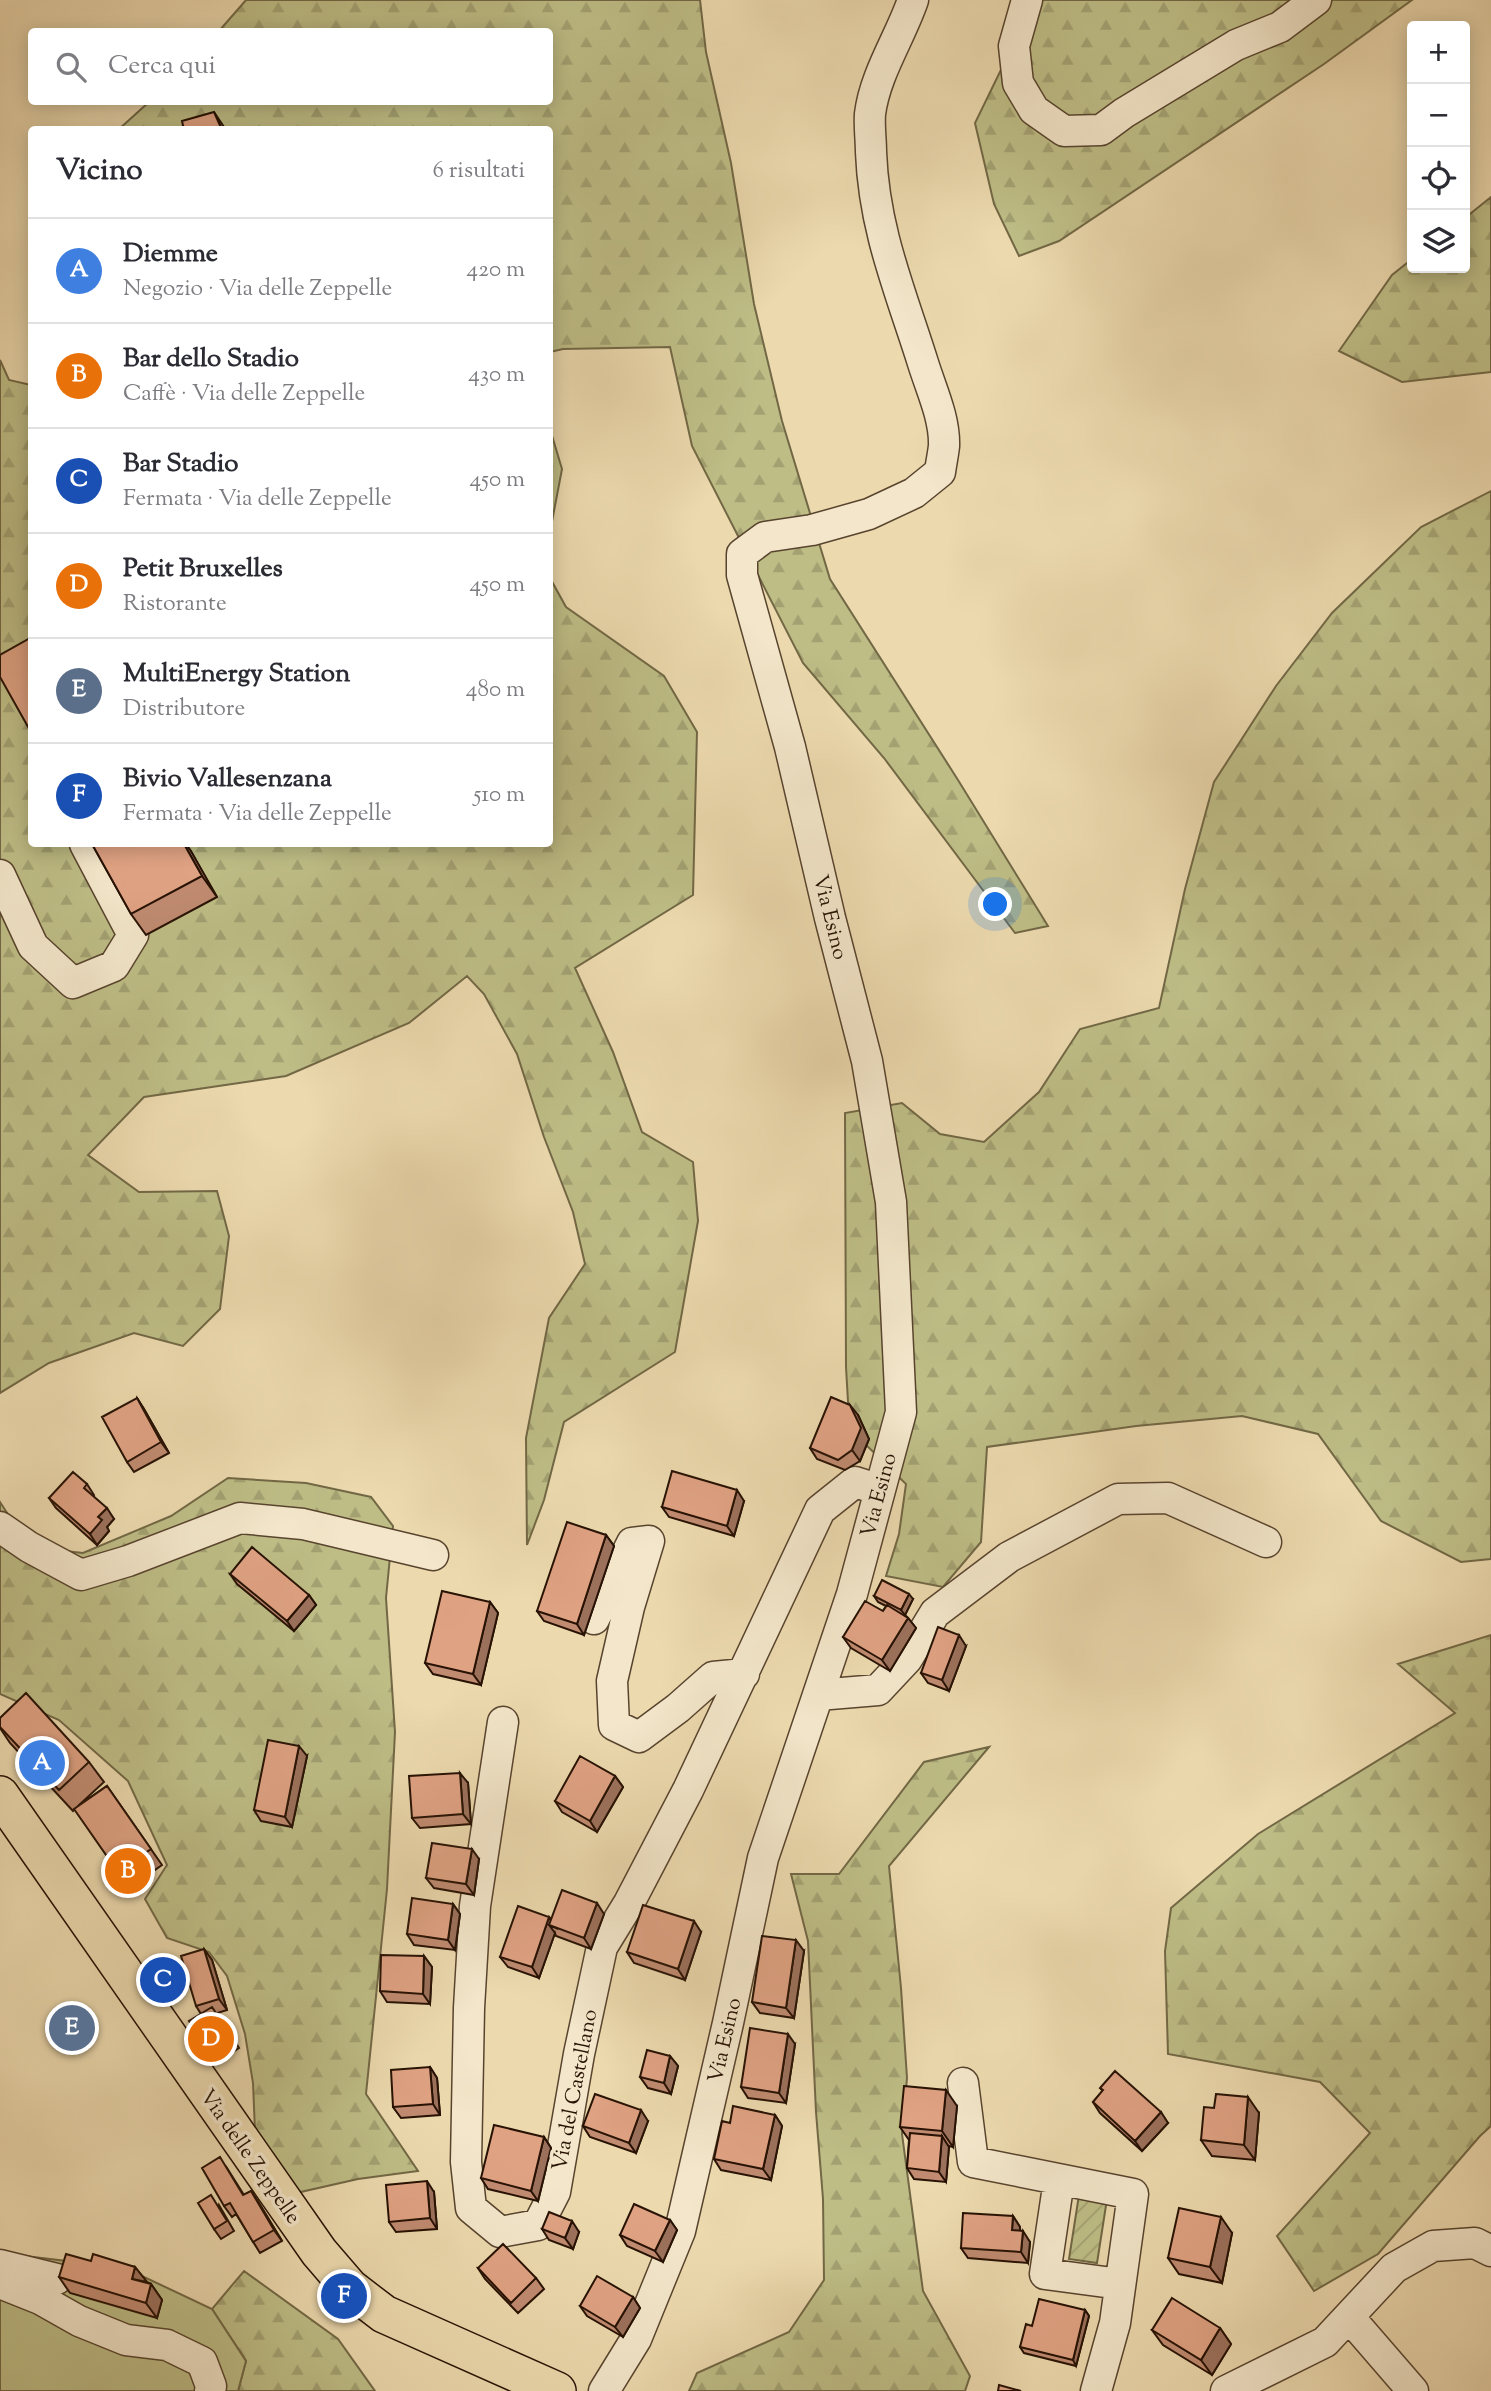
<!DOCTYPE html>
<html lang="it">
<meta charset="utf-8">
<style>
body{margin:0;font-family:"Sorts Mill Goudy",serif;background:#f2f2f3;color:#2b2b33}
.controls{position:absolute;right:21px;top:21px;display:grid;overflow:hidden;border-radius:7px;box-shadow:0 4px 18px #0003}
.controls button{width:63px;height:63px;display:grid;place-items:center;padding:0;border:0;border-bottom:2px solid #e1e1e2;background:#fff;color:#2b2b33;font:35px sans-serif}
.you{position:absolute;left:996px;top:905px;width:24px;height:24px;margin:-18px;border:5px solid #fff;border-radius:50%;background:#1a73e8;box-shadow:0 0 0 10px #1a73e833}
.badge{display:grid;place-items:center;width:46px;height:46px;border-radius:50%;background:#d93025;color:#fff;font-size:23px;font-weight:700}
.pin{position:absolute;translate:-50% -50%;border:4px solid #fff;box-shadow:0 2px 7px #0006}
.list{margin:0;padding:0;list-style:none}
h2{display:flex;justify-content:space-between;align-items:center;height:91px;margin:0;padding:0 28px;font-size:30px}
h2 small{font-size:23px;font-weight:400;color:#7c7c81}
.list li{display:grid;grid-template-columns:46px 1fr auto;gap:21px;align-items:center;box-sizing:border-box;height:105px;padding:0 28px;border-top:2px solid #e1e1e2}
.list b{display:block;font-size:26px;white-space:nowrap}
.list p{margin:0;font-size:23px;white-space:nowrap;color:#7c7c81}
.list em{font-size:23px;font-style:normal;color:#7c7c81}
.icon{flex:none;width:38px;height:38px;fill:none;stroke:currentColor;stroke-width:2;stroke-linecap:round;stroke-linejoin:round}
.map{position:relative;flex:none;width:1491px;height:2391px;overflow:hidden}
.search{position:absolute;background:#fff;box-shadow:0 4px 18px #0003;left:28px;top:28px;width:525px;height:77px;display:flex;align-items:center;gap:18px;box-sizing:border-box;padding:0 24px;border-radius:7px;color:#7c7c81;font-size:26px}
.panel{position:absolute;background:#fff;box-shadow:0 4px 18px #0003;left:28px;top:126px;width:525px;height:721px;border-radius:7px}
.map>svg:first-child{display:block}
.forest{fill:url(#forest-firs);stroke:#726845;stroke-width:2}
.garden{fill:url(#garden-furrows);stroke:#726845;stroke-width:2}
.pitch{fill:#bebd86;stroke:#726845;stroke-width:2}
.lines{fill:none;stroke-linecap:round;stroke-linejoin:round}
.minor-casing{stroke:#58442e;stroke-width:33}
.major-casing{stroke:#271204;stroke-width:40}
.minor{stroke:#f3e6ca;stroke-width:30}
.major{stroke:#ecd9ae;stroke-width:37}
.wall{fill:#c08b71;stroke:#271204;stroke-width:2}
.shaded-wall{fill:#9c715c;stroke:#271204;stroke-width:2}
.building{fill:#dfa283;stroke:#271204;stroke-width:2}
.labels{text-anchor:middle;stroke-width:7;stroke-linejoin:round;paint-order:stroke}
.street-label{font-size:21px;fill:#271204;stroke:#f3e6ca}
</style>
<div class="map">
<svg width="1491" height="2391" viewBox="0 0 1491 2391">
<defs>
<pattern id="forest-firs" width="22" height="20" patternUnits="userSpaceOnUse" patternTransform="scale(1.75)"><rect width="22" height="20" fill="#bebd86"/><path d="M5 1l3.5 6h-7zM16 11l3.5 6h-7z" fill="#a3a172"/></pattern>
<pattern id="garden-furrows" width="10" height="10" patternUnits="userSpaceOnUse" patternTransform="scale(1.75)"><rect width="10" height="10" fill="#bebd86"/><path d="M-1 1l2-2M0 10L10 0M9 11l2-2" fill="none" stroke="#a3a172"/></pattern>
</defs>
<rect width="100%" height="100%" fill="#ecd9ae"/>
<filter id="stains"><feTurbulence type="fractalNoise" baseFrequency=".00286" numOctaves="4"/><feColorMatrix values="0 0 0 0 .2 0 0 0 0 .09 0 0 0 0 .02 0 0 0 .5 -.17"/></filter>
<radialGradient id="worn" r=".72"><stop offset=".6" stop-color="#630" stop-opacity="0"/><stop offset="1" stop-color="#630" stop-opacity=".3"/></radialGradient>
<path class="forest" d="M246,0H700L706,52L731,163L754,304L782,421L830,579L958,780L1048,926L1015,933L884,758L803,663L692,446L670,347L563,349L550,352V130H118L149,102H550V32L219,31Z
M1035,0H1412L1324,64L1059,241L1019,256L994,204L975,123Z
M1491,197V372L1402,382L1339,351L1392,275L1412,259V268H1465V218Z
M0,360L9,380L31,385L32,844H550V578L566,607L664,676L697,732L693,895L575,968L613,1052L642,1132L693,1162L698,1221L675,1352L564,1422L544,1500L527,1545L526,1438L549,1318L585,1264L573,1212L544,1137L517,1054L484,994L467,976L409,1023L286,1076L144,1097L88,1155L139,1192L217,1191L229,1236L220,1309L183,1346L134,1333L49,1363L0,1393Z
M550,429L562,469L550,532Z
M1491,491V1559L1461,1562L1381,1521L1318,1434L1242,1416L1136,1426L987,1447L981,1542L943,1587L886,1576L899,1534L906,1484L860,1439L849,1419L846,1367L845,1113L902,1103L940,1134L984,1142L1039,1092L1080,1029L1159,1008L1185,889L1214,782L1276,686L1332,613L1421,527Z
M228,1478L306,1483L371,1497L393,1526L386,1598L395,1732L387,1889L366,2094L418,2171L358,2179L296,2193L255,2131L253,2083L245,2034L227,1976L209,1952L167,1938L145,1899L167,1865L128,1781L59,1720L0,1694V1502L29,1547L83,1553L171,1516Z
M1491,1635V2126L1480,2136L1378,2254L1314,2291L1277,2236L1370,2133L1320,2082L1168,2054L1165,1951L1171,1908L1258,1834L1455,1713L1398,1664Z
M989,1747L889,1866L901,1988L907,2078L902,2134L923,2291L970,2376L965,2391H689L697,2373L789,2332L824,2280L823,2199L816,2112L808,1941L791,1874H839L924,1762Z
M244,2271L338,2339L375,2391H238L246,2361L212,2309Z"/>
<path class="garden" d="M1079,2195L1107,2199L1097,2263L1069,2259Z"/>
<path class="pitch" d="M0,2253L125,2268L212,2309L246,2361L238,2391H0Z"/>
<g class="lines">
<g class="minor-casing">
<path id="minor" d="M1027,0L1014,46L1018,83L1034,110L1064,131L1101,130L1124,113L1236,45L1280,27L1316,0
M0,875L33,946L73,983L114,966L133,935L85,844
M0,1527L29,1547L81,1575L128,1561L240,1518L303,1524L433,1555
M594,1619L632,1543L649,1541L629,1607L612,1681L614,1725L639,1737L678,1708L713,1677L744,1674
M818,1695L878,1690L907,1659L935,1613L1009,1557L1118,1499L1168,1498L1266,1542
M503,1722L475,1906L469,2008L466,2162L471,2208L500,2232L538,2225L555,2192L579,2054L602,1947L629,1903L688,1790L820,1510L855,1482L880,1490
M963,2083L973,2162L1133,2194L1115,2323L1096,2391
M1059,2180L1045,2274L1120,2284
M0,2265L57,2279
M0,2283L40,2299L79,2321L126,2340L167,2345L202,2362L211,2386L210,2391
M1349,2317L1413,2391
M604,2391L636,2339L680,2231L728,2023L763,1858L852,1594L901,1412L891,1202L867,1061L830,918L790,747L742,575V554L765,537L812,530L869,514L914,493L940,472C941,464 943,455 944,446C945,418 931,389 923,363C900,290 874,230 871,152C871,140 869,126 870,114C875,74 900,38 913,0
M1226,2391L1325,2342L1394,2268L1433,2246L1475,2243L1491,2251"/>
</g>
<g class="major-casing">
<path id="major" d="M0,1795L319,2252L350,2288L384,2314L557,2391"/>
</g>
<use href="#minor" class="minor"/>
<use href="#major" class="major"/>
</g>
<path class="wall" d="M92,844H186L217,897L146,935L131,914Z
M137,1398L144,1409L169,1453L134,1472L127,1462Z
M858,1415L869,1439L860,1461L845,1470L817,1459L810,1448Z
M87,1484L94,1495L93,1496L114,1519L107,1527L109,1531L97,1545L56,1508L49,1498Z
M744,1501L734,1536L669,1517L662,1507Z
M606,1535L614,1546L584,1635L544,1621L537,1611Z
M230,1574L309,1595L316,1605L294,1631L237,1584Z
M874,1596L913,1599L905,1615L908,1618L916,1628L890,1671L851,1648L843,1637L883,1611L886,1606L878,1602Z
M490,1602L498,1613L481,1685L433,1674L425,1663Z
M966,1646L949,1691L928,1683L921,1673Z
M0,1718L89,1762L104,1782L78,1806L107,1786L162,1865L129,1888L75,1809L73,1811L10,1743L0,1728Z
M307,1756L292,1827L261,1821L254,1810Z
M615,1776L623,1787L597,1832L562,1812L555,1801Z
M468,1783L471,1824L420,1828L412,1818Z
M479,1859L474,1895L434,1888L426,1878Z
M453,1904L460,1914L455,1950L414,1945L407,1934Z
M604,1914L591,1949L556,1936L555,1933L539,1978L508,1967L500,1957L549,1917L551,1919Z
M701,1932L685,1980L634,1963L627,1952Z
M204,1949L212,1960L227,2010L217,2013L239,2048L216,2063L209,2052L201,2014L196,2006Z
M804,1951L794,2018L760,2013L752,2002Z
M424,1956L432,1967L430,2004L387,2002L380,1991Z
M795,2044L786,2103L748,2098L741,2087Z
M670,2056L678,2066L671,2094L648,2088L640,2077Z
M430,2067L437,2078L440,2115L401,2118L393,2107Z
M1100,2088L1168,2123L1142,2151L1100,2113L1093,2102L1103,2091Z
M957,2106L953,2147L949,2146L946,2182L914,2179L907,2168L909,2140L900,2127Z
M1259,2113L1255,2160L1212,2156L1201,2140Z
M775,2115L782,2126L771,2180L721,2170L714,2159L730,2123Z
M648,2121L636,2153L590,2137L583,2126Z
M544,2137L551,2148L538,2201L488,2189L481,2178Z
M227,2168L244,2195L251,2191L282,2241L260,2253L236,2214L232,2217L224,2206Z
M434,2192L437,2229L396,2232L389,2222Z
M219,2205L234,2231L221,2239L214,2229Z
M1013,2216L1020,2227V2231L1030,2242L1028,2263L968,2258L961,2248Z
M670,2220L677,2230L663,2262L627,2246L620,2235Z
M542,2229L579,2232L573,2249L549,2240Z
M1232,2233L1222,2283L1179,2274L1168,2258Z
M91,2261L135,2267L147,2282L151,2284L162,2300L157,2318L70,2293L59,2277Z
M478,2268L536,2278L544,2289L518,2313L485,2279Z
M633,2297L640,2308L623,2337L587,2316L580,2306Z
M1085,2310L1089,2316L1076,2366L1024,2353L1020,2347L1032,2326Z
M1220,2328L1231,2344L1212,2375L1163,2345L1152,2330Z"/>
<path class="shaded-wall" d="M214,112L226,130H222Z
M184,844H186L191,851L217,897L202,876Z
M137,1398L144,1409L169,1453L161,1442Z
M850,1405L858,1415L869,1439L860,1461L852,1450Z
M737,1490L744,1501L734,1536L727,1526Z
M107,1508L114,1519L107,1527L109,1531L97,1545L90,1534L98,1517Z
M606,1535L614,1546L584,1635L577,1624Z
M909,1594L913,1599L905,1615L901,1610Z
M309,1595L316,1605L294,1631L287,1621Z
M490,1602L498,1613L481,1685L473,1674Z
M908,1618L916,1628L890,1671L882,1660Z
M959,1635L966,1646L949,1691L942,1680Z
M299,1746L307,1756L292,1827L285,1817Z
M460,1773L468,1783L471,1824L463,1814Z
M615,1776L623,1787L597,1832L590,1821Z
M472,1849L479,1859L474,1895L466,1884Z
M597,1903L604,1914L591,1949L584,1938Z
M453,1904L460,1914L455,1950L448,1940Z
M549,1917L556,1928L549,1925L555,1933L539,1978L532,1967Z
M694,1921L701,1932L685,1980L678,1969Z
M796,1940L804,1951L794,2018L786,2008Z
M204,1949L212,1960L227,2010L219,1999Z
M424,1956L432,1967L430,2004L423,1994Z
M788,2034L795,2044L786,2103L779,2093Z
M670,2056L678,2066L671,2094L664,2083Z
M430,2067L437,2078L440,2115L433,2104Z
M946,2090L957,2106L953,2147L942,2131Z
M1248,2097L1259,2113L1255,2160L1244,2145Z
M641,2110L648,2121L636,2153L629,2143Z
M1161,2112L1168,2123L1142,2151L1135,2141Z
M775,2115L782,2126L771,2180L763,2169Z
M942,2136L949,2147L946,2182L939,2172Z
M544,2137L551,2148L538,2201L531,2191Z
M427,2181L434,2192L437,2229L430,2218Z
M251,2191L258,2201L282,2241L274,2230Z
M1013,2216L1020,2227L1019,2241L1012,2230Z
M1221,2217L1232,2233L1222,2283L1210,2267Z
M670,2220L677,2230L663,2262L655,2251Z
M572,2221L579,2232L573,2249L565,2238Z
M1023,2231L1030,2242L1028,2263L1021,2252Z
M135,2267L147,2282L132,2279Z
M151,2284L162,2300L157,2318L146,2303Z
M633,2297L640,2308L623,2337L615,2327Z
M1085,2310L1089,2316L1076,2366L1073,2360Z
M1220,2328L1231,2344L1212,2375L1201,2360Z"/>
<path class="building" d="M214,112L222,130H184L182,121Z
M32,637V734L0,677V655Z
M92,844H184L202,876L131,914Z
M831,1397L850,1405L861,1428L852,1450L838,1460L810,1448Z
M137,1398L161,1442L127,1462L102,1417Z
M672,1471L737,1490L727,1526L662,1507Z
M73,1472L87,1484L84,1488L107,1508L98,1517L102,1520L90,1534L49,1498Z
M567,1522L606,1535L577,1624L537,1611Z
M252,1547L309,1595L287,1621L230,1574Z
M882,1580L909,1594L901,1610L874,1596Z
M442,1591L490,1602L473,1674L425,1663Z
M865,1601L883,1611L887,1605L908,1618L882,1660L843,1637Z
M938,1627L959,1635L942,1680L921,1673Z
M26,1693L89,1762L59,1790L0,1727V1718Z
M268,1740L299,1746L285,1817L254,1810Z
M580,1756L615,1776L590,1821L555,1801Z
M460,1773L463,1814L412,1818L409,1776Z
M107,1786L151,1849L118,1872L74,1809Z
M432,1843L472,1849L466,1884L426,1878Z
M562,1890L597,1903L584,1938L549,1925Z
M412,1898L453,1904L448,1940L407,1934Z
M643,1905L694,1921L678,1969L627,1952Z
M518,1906L549,1917L532,1967L500,1957Z
M762,1936L796,1940L786,2008L752,2002Z
M204,1949L219,1999L196,2006L181,1956Z
M381,1955L424,1956L423,1994L380,1991Z
M212,2007L232,2037L209,2052L189,2021Z
M750,2028L788,2034L779,2093L741,2087Z
M647,2050L670,2056L664,2083L640,2077Z
M430,2067L433,2104L393,2107L391,2070Z
M1115,2071L1161,2112L1135,2141L1093,2102L1103,2090L1100,2088Z
M904,2086L946,2090L942,2131L900,2127Z
M595,2094L641,2110L629,2143L583,2126Z
M1216,2094L1248,2097L1244,2145L1201,2140L1204,2107L1214,2108Z
M733,2106L775,2115L763,2169L714,2159L722,2121L730,2123Z
M494,2125L544,2137L531,2191L481,2178Z
M910,2133L942,2136L939,2172L907,2168Z
M220,2157L243,2195L251,2191L274,2230L253,2242L230,2203L224,2206L202,2168Z
M427,2181L430,2218L389,2222L386,2185Z
M211,2195L227,2221L214,2229L198,2203Z
M634,2204L670,2220L655,2251L620,2235Z
M1179,2208L1221,2217L1210,2267L1168,2258Z
M549,2212L572,2221L565,2238L542,2229Z
M963,2213L1013,2216L1012,2230L1023,2231L1021,2252L961,2248Z
M503,2244L536,2278L511,2303L478,2268Z
M66,2254L91,2261L93,2254L135,2267L132,2279L151,2284L146,2303L59,2277Z
M597,2276L633,2297L615,2327L580,2306Z
M1172,2298L1220,2328L1201,2360L1152,2330Z
M1039,2299L1085,2310L1073,2360L1020,2347L1026,2324L1032,2326Z
M999,2385L1021,2391H998Z"/>
<g class="labels">
<g class="street-label">
<text transform="translate(831 917) rotate(76)" y="7">Via Esino</text>
<text transform="translate(878 1495) rotate(-75)" y="7">Via Esino</text>
<text transform="translate(724 2040) rotate(-77)" y="7">Via Esino</text>
<text transform="translate(574 2090) rotate(-79)" y="7">Via del Castellano</text>
<text transform="translate(251 2156) rotate(55)" y="7">Via delle Zeppelle</text>
</g>
</g>
<rect width="100%" height="100%" filter="url(#stains)"/>
<rect width="100%" height="100%" fill="url(#worn)"/>
</svg>
<div class="controls">
<button>+</button>
<button>−</button>
<button><svg class="icon" aria-label="locate" viewBox="0 0 24 24"><circle cx="12" cy="12" r="6"/><path d="M12 2v4M12 18v4M2 12h4M18 12h4"/></svg></button>
<button><svg class="icon" aria-label="layers" viewBox="0 0 24 24"><path d="M12 4l9 5-9 5-9-5zM3 14l9 5 9-5"/></svg></button>
</div>
<div class="you"></div>
<div class="pin badge" style="left:42px;top:1763px;background:#3f7fe0">A</div>
<div class="pin badge" style="left:128px;top:1871px;background:#e8710a">B</div>
<div class="pin badge" style="left:163px;top:1980px;background:#1a4fb4">C</div>
<div class="pin badge" style="left:211px;top:2039px;background:#e8710a">D</div>
<div class="pin badge" style="left:72px;top:2028px;background:#5c6f8a">E</div>
<div class="pin badge" style="left:344px;top:2296px;background:#1a4fb4">F</div>
<div class="search"><svg class="icon" aria-label="search" viewBox="0 0 24 24"><circle cx="10" cy="10" r="6"/><path d="M15 15l6 6"/></svg>Cerca qui</div>
<section class="panel">
<h2>Vicino<small>6 risultati</small></h2>
<ul class="list">
<li><span class="badge" style="background:#3f7fe0">A</span><div><b>Diemme</b><p>Negozio · Via delle Zeppelle</p></div><em>420 m</em></li>
<li><span class="badge" style="background:#e8710a">B</span><div><b>Bar dello Stadio</b><p>Caffè · Via delle Zeppelle</p></div><em>430 m</em></li>
<li><span class="badge" style="background:#1a4fb4">C</span><div><b>Bar Stadio</b><p>Fermata · Via delle Zeppelle</p></div><em>450 m</em></li>
<li><span class="badge" style="background:#e8710a">D</span><div><b>Petit Bruxelles</b><p>Ristorante</p></div><em>450 m</em></li>
<li><span class="badge" style="background:#5c6f8a">E</span><div><b>MultiEnergy Station</b><p>Distributore</p></div><em>480 m</em></li>
<li><span class="badge" style="background:#1a4fb4">F</span><div><b>Bivio Vallesenzana</b><p>Fermata · Via delle Zeppelle</p></div><em>510 m</em></li>
</ul>
</section>
</div>
